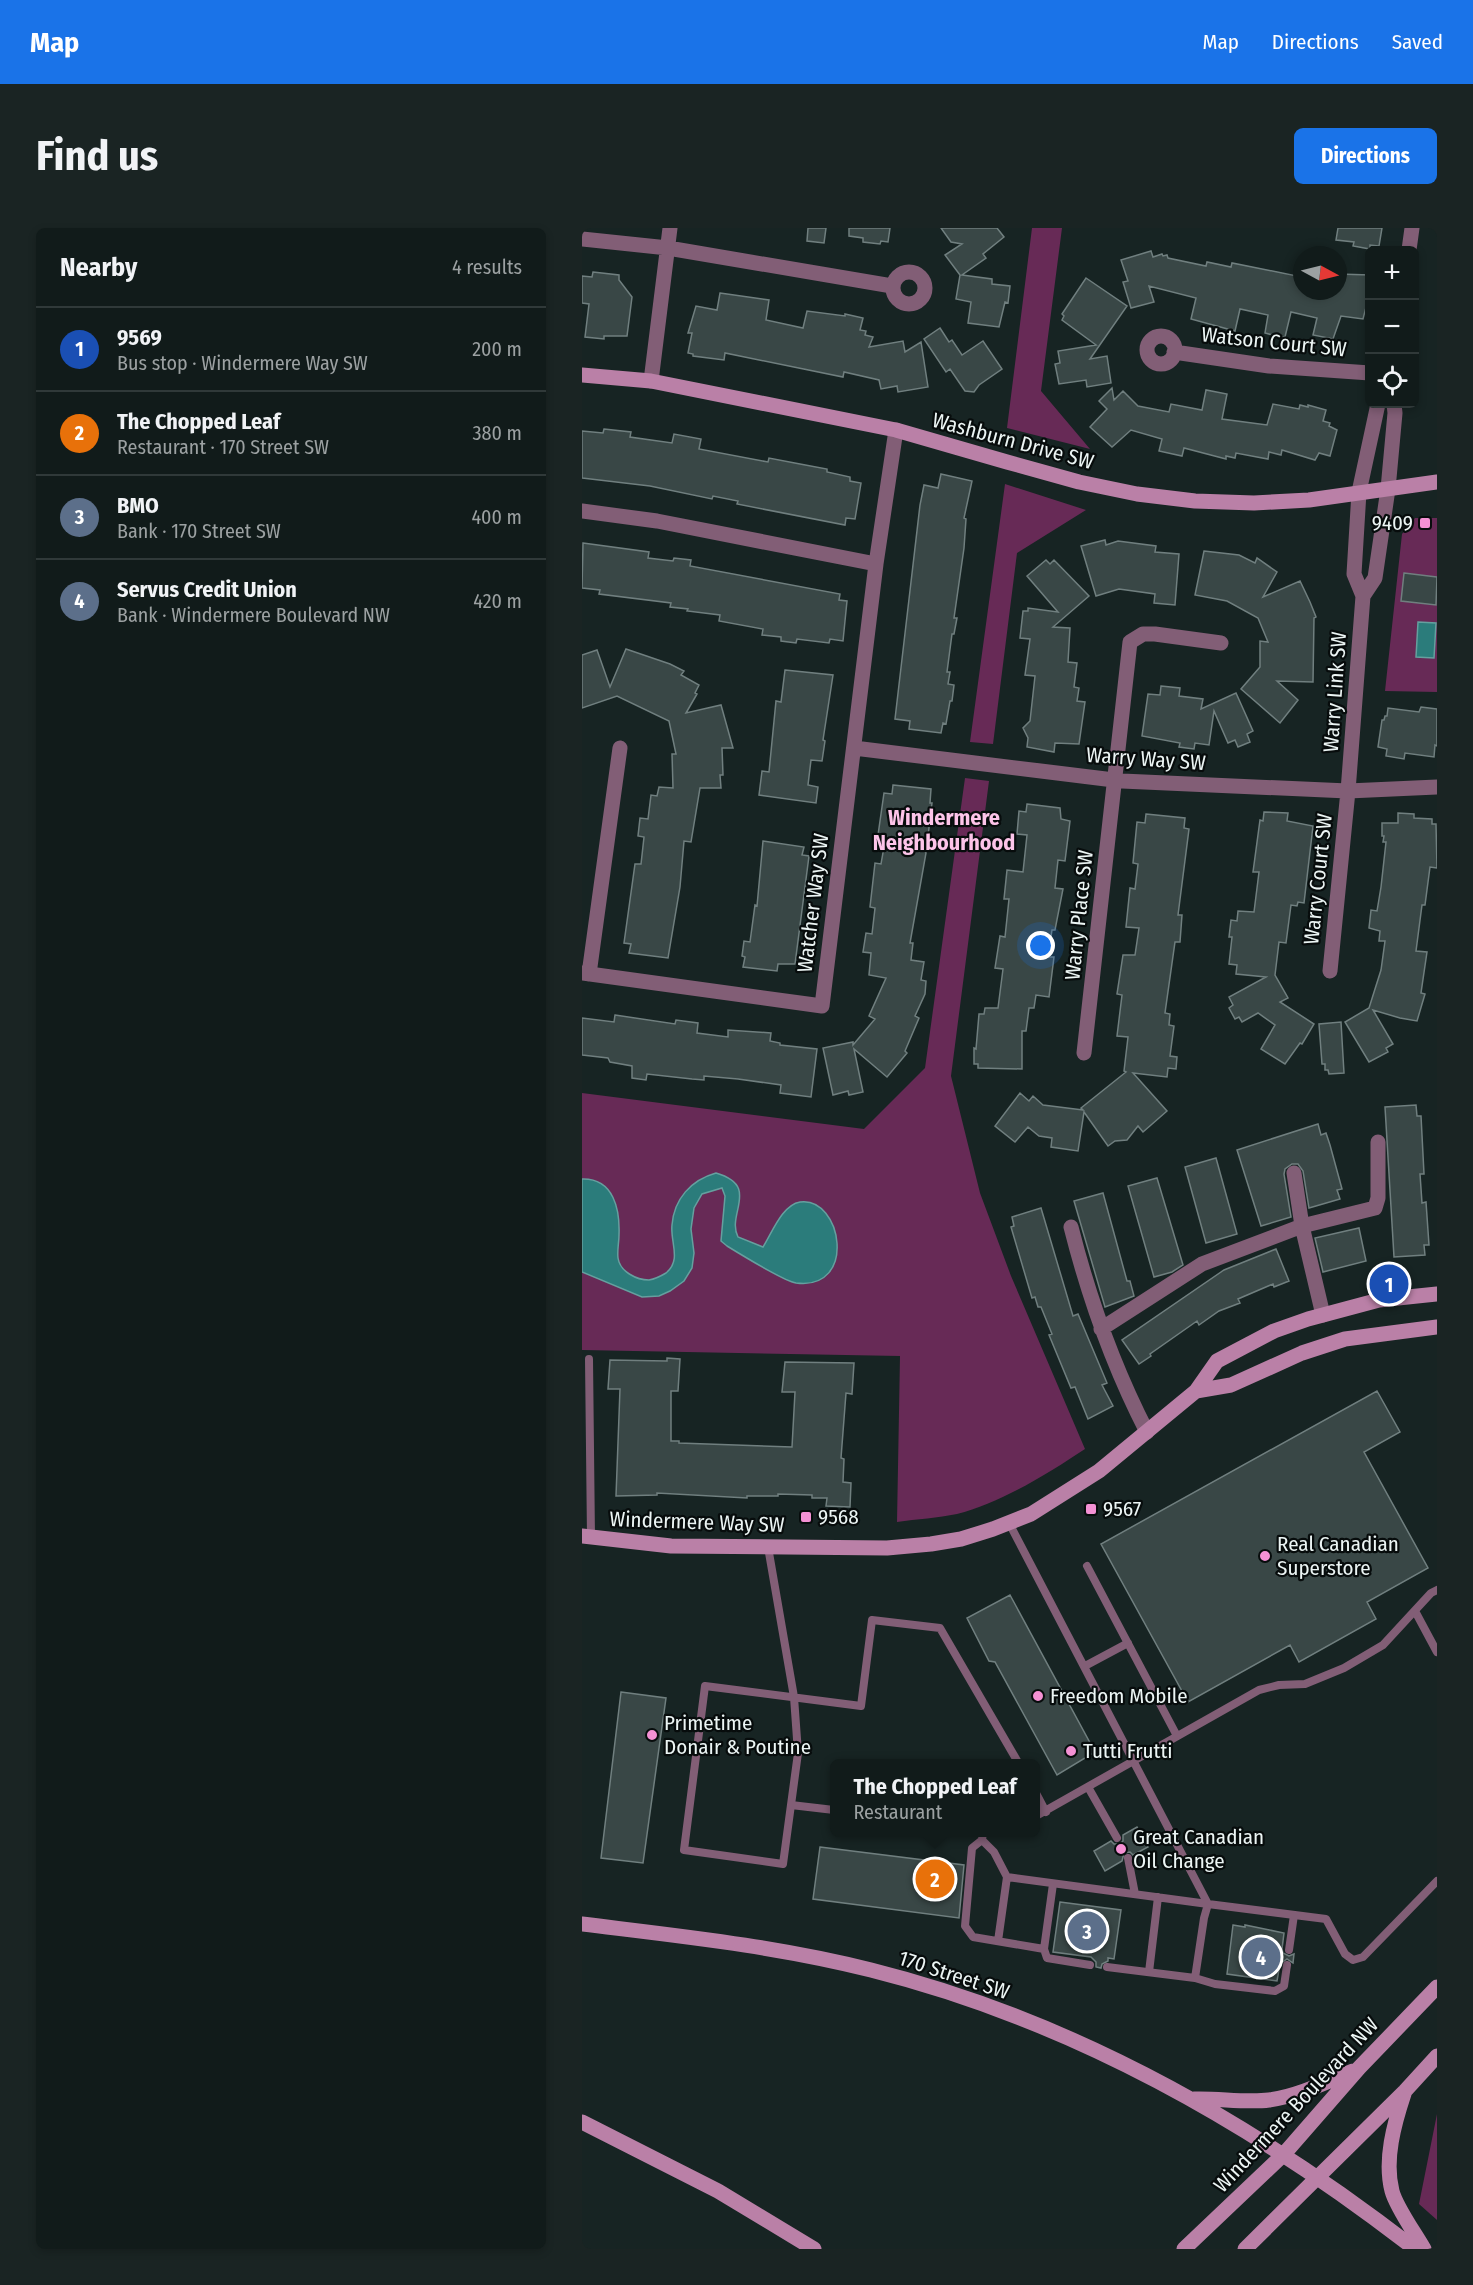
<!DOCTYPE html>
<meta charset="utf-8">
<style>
body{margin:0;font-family:"Fira Sans Condensed",sans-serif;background:#1a2423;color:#f1f3f6}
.controls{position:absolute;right:18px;top:18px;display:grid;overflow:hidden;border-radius:9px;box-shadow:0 3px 9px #0003}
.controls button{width:54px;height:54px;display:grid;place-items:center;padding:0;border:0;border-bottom:2px solid #303939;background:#111b1a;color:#f1f3f6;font:30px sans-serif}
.compass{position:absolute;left:711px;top:18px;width:54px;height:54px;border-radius:50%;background:#111b1a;box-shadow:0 3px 9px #0003;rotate:97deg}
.you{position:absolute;left:459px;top:718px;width:21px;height:21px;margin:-15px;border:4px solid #fff;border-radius:50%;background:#1a73e8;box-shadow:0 0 0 9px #1a73e833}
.badge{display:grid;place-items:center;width:39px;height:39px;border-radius:50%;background:#1a73e8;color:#fff;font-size:20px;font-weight:700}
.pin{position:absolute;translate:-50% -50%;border:3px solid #fff;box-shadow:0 2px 6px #0006}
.popup{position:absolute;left:248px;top:1531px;width:210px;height:78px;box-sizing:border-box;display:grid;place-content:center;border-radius:9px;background:#111b1a;filter:drop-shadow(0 2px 4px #0005);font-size:20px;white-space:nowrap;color:#9ca1a2}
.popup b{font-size:22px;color:#f1f3f6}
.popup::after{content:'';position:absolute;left:50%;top:100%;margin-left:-12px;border:12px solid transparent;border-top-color:#111b1a}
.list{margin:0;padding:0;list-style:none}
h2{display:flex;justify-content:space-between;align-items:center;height:78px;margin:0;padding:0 24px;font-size:26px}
h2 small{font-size:20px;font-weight:400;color:#9ca1a2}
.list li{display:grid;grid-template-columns:39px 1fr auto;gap:18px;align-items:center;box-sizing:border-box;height:84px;padding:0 24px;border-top:2px solid #303939}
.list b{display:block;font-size:22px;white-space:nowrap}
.list p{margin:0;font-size:20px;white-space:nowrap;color:#9ca1a2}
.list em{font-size:20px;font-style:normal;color:#9ca1a2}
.icon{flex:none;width:33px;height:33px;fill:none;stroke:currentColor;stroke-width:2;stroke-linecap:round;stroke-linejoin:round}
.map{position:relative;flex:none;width:855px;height:2021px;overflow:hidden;border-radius:9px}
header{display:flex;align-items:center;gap:36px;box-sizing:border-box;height:84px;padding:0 30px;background:#1a73e8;color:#fff}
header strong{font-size:28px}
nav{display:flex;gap:33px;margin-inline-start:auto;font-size:21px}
.intro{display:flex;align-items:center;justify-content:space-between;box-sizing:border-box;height:144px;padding:0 36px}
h1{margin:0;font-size:42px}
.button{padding:15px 27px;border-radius:9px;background:#1a73e8;color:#fff;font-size:21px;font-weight:700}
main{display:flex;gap:36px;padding:0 36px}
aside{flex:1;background:#111b1a;border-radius:9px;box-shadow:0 3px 9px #0003}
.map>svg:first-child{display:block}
.green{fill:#672a56}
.water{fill:#2b7c7b;stroke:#65a09f;stroke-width:1.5}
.building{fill:#394746;stroke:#707f7f;stroke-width:1.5}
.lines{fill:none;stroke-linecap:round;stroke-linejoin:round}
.lane{stroke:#825e76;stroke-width:8}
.street{stroke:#825e76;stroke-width:15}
.secondary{stroke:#ba80a7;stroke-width:15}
.poi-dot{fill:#f491d4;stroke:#070c0c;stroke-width:2}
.labels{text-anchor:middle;stroke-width:4.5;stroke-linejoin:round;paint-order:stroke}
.street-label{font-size:21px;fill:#ecf5f4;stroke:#070c0c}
.poi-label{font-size:21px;fill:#ecf5f4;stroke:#070c0c;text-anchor:start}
.neighbourhood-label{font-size:22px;font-weight:bold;fill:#fdc4e9;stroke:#070c0c}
</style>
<header>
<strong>Map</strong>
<nav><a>Map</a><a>Directions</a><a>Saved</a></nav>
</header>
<div class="intro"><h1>Find us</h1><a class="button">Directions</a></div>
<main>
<aside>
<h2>Nearby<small>4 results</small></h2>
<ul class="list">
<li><span class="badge" style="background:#1a4fb4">1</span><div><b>9569</b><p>Bus stop · Windermere Way SW</p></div><em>200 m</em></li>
<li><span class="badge" style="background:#e8710a">2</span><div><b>The Chopped Leaf</b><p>Restaurant · 170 Street SW</p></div><em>380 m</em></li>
<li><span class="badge" style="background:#5c6f8a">3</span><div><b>BMO</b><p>Bank · 170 Street SW</p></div><em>400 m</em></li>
<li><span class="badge" style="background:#5c6f8a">4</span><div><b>Servus Credit Union</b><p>Bank · Windermere Boulevard NW</p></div><em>420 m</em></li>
</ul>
</aside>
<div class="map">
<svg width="855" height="2021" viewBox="0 0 855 2021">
<rect width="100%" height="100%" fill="#172423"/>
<path class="green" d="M450,0H480L459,163L508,221L425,200Z
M423,256L504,282L435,325L411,516L388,514Z
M833,290H855V464L803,463L820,306Z
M383,550L407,553L369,848L398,965L429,1048L503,1221C467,1245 419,1275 375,1286C356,1290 335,1291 315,1294L318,1128L0,1122V865L282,901L343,840Z
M855,1886V1992L837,1976Z"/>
<path class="water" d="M836,394L854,395L852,430L834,429Z
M134,945C179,958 144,986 156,1009L181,1019C190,1005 200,977 218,974C260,968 276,1063 214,1055C202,1053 158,1026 145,1018L139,1013L143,968L140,960L120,966L112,980L109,1001L112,1025L110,1040L102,1053L88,1063L77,1068L60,1069L0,1044V951C32,950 38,982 37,1007C37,1014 35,1023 36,1030C38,1044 55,1052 67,1052C73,1051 79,1048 84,1045C100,1032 88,1014 90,997C92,971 109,952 134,945Z"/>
<path class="building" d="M226,0H244L242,15L225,13Z
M267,0H308L306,14L299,13L298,16L281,14V10L267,8Z
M359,0H415L422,9L401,26L404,30L380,47L410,51V56L428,58L426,75L423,74L417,99L386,95L389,74L374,71L378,47L363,27L380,16L369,14Z
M756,0H800L797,18L788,17V21L771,18L772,14L754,12Z
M569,23L571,29L580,26L581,28L585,27L586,30L624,38L625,34L649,39L650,35L720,49V63H756V46L788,47V64L781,91L759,88L751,111L731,107L735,90L709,84L703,109H698L683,105L686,87L658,81L653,103L609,91L614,70L567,58L572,74L549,80L541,54L546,53L539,32Z
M11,44L37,47V52L50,69L45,108H22V111L3,109L7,76L0,75V48L10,49Z
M504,50L545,78L508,131L525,128L529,155L505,159L504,152L477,156L473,136L478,135L476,123L514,117L480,92L482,88L480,86Z
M138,65L187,72L184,92L221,100L225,83L263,88V86L281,90L278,102L284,103L283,107L291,109L287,119L321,113L323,124L339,114L346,159L316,164L315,158L299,161L297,152L262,144L261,149L143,125L142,132L111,128V126L106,125L110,105H106L114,78L135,82Z
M358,100L367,114L370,112L380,127L401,113L420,141L397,157L392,164L383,163L368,141L364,144L342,111Z
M530,160L532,172L541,163L556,178L587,184L589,176L620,182L624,162L645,166L640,191L685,197L691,176L717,181L718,177L726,179V177L744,182L741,193L748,195L747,198L755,202L748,228L737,225L733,232L700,222L699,227L687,224L686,231L654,225L653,230L644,228V231L602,220L600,228L577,223L580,211L549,202L530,219L508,199L525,181L517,173Z
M22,201L49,204L48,209L90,215L92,206L119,211L117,221L186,234L187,230L218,236L245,241V244L268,249V253L279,255L273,291L264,290L263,297L155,276L156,273L131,268L130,271L68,258L0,250V203L21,205Z
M359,246L390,253L382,290L384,291L382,320L372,390H375L372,406H370L365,444H368L366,456L372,457L370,473H368L364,496L361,495L359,505L327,501L328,493L313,491L338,277L342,257L356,260Z
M523,312L524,317L536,313L574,318L573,324L597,326L593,377L572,375L573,366L537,361L514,368L499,318Z
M1,315L67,324L66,330L91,333L92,330L109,332L108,338L258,366L257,372L265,373L261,413L248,411L247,415L215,411L214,415L199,413V409L180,407L181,401L137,393L138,387L105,383L106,381L88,379L89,375L17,366L18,362L0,360Z
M622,323L657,327L673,335L675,330L695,344L681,369L718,353L728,374L734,389L732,390L731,454L695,453L716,472L698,495L659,461L678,439V413L686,414L676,390L645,373L613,367Z
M464,332L468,336L472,332L507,368L471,399L488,400L486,434L495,435L492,459L497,460L495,473L503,474L497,516L473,515L472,524L445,519L446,510L441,500L448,493L453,448L443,447L448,411L438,410L441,383H446V380L476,384L445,348Z
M822,345L855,349L854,377L819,373Z
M44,421L88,436L102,443L99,447L117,457L113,465L115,466L104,485L139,477L151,520H140L141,547H138L139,560H118L109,614L102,613L98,659L86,730L47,725L49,716L42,715L53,636H59L62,609L56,608L58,590L66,591L69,567L75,568L77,559L91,560L90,526H94L87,493L35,468L0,480V427L15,422L28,459Z
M203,442L251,447L241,512L243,513L240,533L229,532L226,557L236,559L234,575L177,567L180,543L187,544L194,473L199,474Z
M579,458L598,460L597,468L621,471L619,481L654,465L671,503L665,506L668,514L656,519L653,512L646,515L632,483L627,517L613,515L612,521L597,519L598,515L560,508L566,466L578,467Z
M839,479L855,481V518L853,517L852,529L823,525L822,531L804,528L805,521L796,519L800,492H802L803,488H805L806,480L837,484Z
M311,557L349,561L348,575H350L344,625L328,715H331L329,732L342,734L339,752L344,753L343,766L333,788L337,790L323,823L325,825L305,849L272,821L281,864L267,867L266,863L251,867L241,820L271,814V817L293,791L287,788L304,750L287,747L289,725L281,724L284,705L290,706L293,680L288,679L293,635L299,636L304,608L296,607L302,565L310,566Z
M445,576L478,580L479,591L488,593L483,633L476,632L473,660L481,661L473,702H470L466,729H472L467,769L454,767L452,780H447L444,803H440V841L396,840V836H392V820L394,821L397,786H402L403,780H416L421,741L413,740L418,708L423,709L427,671H422L425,642L441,644L445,607L435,606L437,583L444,584Z
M682,584L706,585L705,593L731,598L722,675L716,674L715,678L709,677L704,715L697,714L693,747L706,770L698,774L732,796L720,816L718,815L703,836L679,821L693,797L676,785L660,794L657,789L653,791L647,780L651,777L647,769L684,749L654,746L655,737L647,736L650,709H647L649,692L655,693L656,683L672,684L677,644H671L678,592L681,593Z
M816,585L832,586V590L850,591V596H854L855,640L848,639L843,677H840L834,723L845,724L839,765L843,766L835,793L818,790L791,782L811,816L804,820L806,824L787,834L763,794L787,780L799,742L803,713H797L798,703L787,700L789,682L795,683L799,659L804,614H801L802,608H800V595H816Z
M564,586L603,590L602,600L607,601L596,687H600L598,714H593L583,785L588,786L587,797L592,798L588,828L595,829L594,841L586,840L585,849L551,845L585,883L561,904L556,898L545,912L533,913L526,918L502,884L496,923L469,919L470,910L457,908L446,899L433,914L413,898L438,865L447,873L451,868L461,877L501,882L499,880L544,844L542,843L546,809L535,808L540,767L535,766L541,727H553L557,700L544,699L548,660L553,661L556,636L551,635L555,594L563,595Z
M181,613L222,619L220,627L227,628L213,736H196L195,743L161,739L163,729L160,728L162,713L168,714L173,677L175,678Z
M33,787L93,796L94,792L116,795L115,805L146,809V802L189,805L188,813L198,815V817L235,821L229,869L198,865L199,857L156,851L122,848V852L110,851L65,846L64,852L50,850V838L28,834L26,830L0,827V790L32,794Z
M759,794L762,845L747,846L746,842H743V836H740L737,796Z
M834,877L835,888H839L842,946H838L840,975L844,974L847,1017H842L843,1027L812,1029L803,879Z
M736,896L739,907L744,905L748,917L760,961L755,962L758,971L727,980L721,943L716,936H710L703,941L702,946L709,989L679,998L655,922Z
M634,930L655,1006L624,1015L603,939Z
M575,950L601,1037L590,1044L572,1049L546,958Z
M521,965L545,1053H548L552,1068L523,1079L492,973Z
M459,980L491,1088L496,1086L525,1155L520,1157L531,1178L506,1191L493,1159L489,1160L467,1107L470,1106L459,1079H456L453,1069L450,1070L429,999L432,998L430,989Z
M777,1000L784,1033L741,1044L733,1010Z
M694,1021L707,1053L692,1059L691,1056L656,1071L658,1075L637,1083L617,1097L615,1093L568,1126L569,1128L557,1136L540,1112L642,1042Z
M85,1130L98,1131L96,1163H89V1213H97V1215L210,1219L213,1164H200L203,1134L272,1135L270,1166L264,1165L259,1230L262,1231L261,1254L269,1255L268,1279L244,1278L245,1270H230V1267L196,1266V1268H165V1270L75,1265V1267L34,1268L38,1161H26L28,1132L85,1133Z
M795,1163L818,1204L782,1224L846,1340L785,1374L794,1391L717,1434L708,1417L606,1474L519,1316Z
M428,1367L513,1524L475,1547L413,1434L407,1433L385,1390Z
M39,1464L84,1470L61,1635L19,1630Z
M555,1599L566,1619L551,1627L548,1624L542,1625L540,1633L523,1643L512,1623L529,1613L532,1616H538L541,1613V1607Z
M238,1619L382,1637L377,1690L231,1671Z
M478,1674L539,1682L532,1731L526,1730V1733L520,1736L519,1740L514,1739V1734L509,1729L471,1724Z
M651,1697L663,1699V1697L702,1705L700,1721L701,1725L707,1728L712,1726L711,1735L705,1731L698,1736L695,1753L645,1746Z"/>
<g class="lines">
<path class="lane" d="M7,1131L9,1310
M427,1295L626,1676L744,1691L763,1726L771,1732L781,1729L855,1653
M186,1319L212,1469L216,1525L201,1636L102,1622L123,1458L279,1478L290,1392L358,1400L437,1536
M505,1338L595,1508
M833,1383L855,1424
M503,1438L546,1415
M506,1559L535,1610
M454,1565L464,1584
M209,1577L252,1582
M454,1588L677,1462L697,1457L723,1456L762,1440L801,1417L849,1365L855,1362
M401,1604L400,1612L390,1620L383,1698L391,1709L462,1721
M400,1612L412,1624L425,1649L626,1676L622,1690L613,1750L525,1739
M546,1630L553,1666
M471,1656L462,1721L465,1730L508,1737
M416,1713L425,1649
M707,1722L712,1687
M567,1744L576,1669
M613,1750L633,1756L693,1763L702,1758L705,1737"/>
<path class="street" d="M0,11L86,20L310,58
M827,22L830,0
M311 60a16 16 0 1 1 32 0a16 16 0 1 1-32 0Z
M565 122a14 14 0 1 1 28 0a14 14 0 1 1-28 0Z
M592,124L687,138L788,145
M69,153L88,0
M0,283L75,293L294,336
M781,368L793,350L806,261L813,185L812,176
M272,520L540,553L766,563L855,559
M748,743L766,563L781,368L772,346L777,264L796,176
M0,745L240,778L294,336L314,202
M7,746L38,520
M502,825L548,414L561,406H573L639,415
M712,945L720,998L741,1087
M489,999C507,1070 531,1138 565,1204
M519,1101L620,1036L720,998L793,980L796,970V914"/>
<path class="secondary" d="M0,147L69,153L314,202L425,234L497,254L555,266L613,273L672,275L727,272L855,254
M614,1163L649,1157L720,1125L763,1111L855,1099
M0,1308L89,1318L305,1320L349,1316L379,1311L411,1301L449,1286L517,1243L614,1163L635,1133L692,1103L726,1091L797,1072L855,1066
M0,1696C97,1708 194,1718 289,1742C489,1792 671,1895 833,2021
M822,1866C812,1896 802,1932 810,1963C814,1979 833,2005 842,2021
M612,1871C636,1870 664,1875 687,1872C716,1868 744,1854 771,1843
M0,1894L136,1963L232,2021
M602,2021L702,1926L777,1840L855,1759
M663,2021L823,1863L855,1828"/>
</g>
<g class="poi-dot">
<rect x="837" y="289" width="12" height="12" rx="3"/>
<rect x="503" y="1275" width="12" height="12" rx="3"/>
<rect x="218" y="1283" width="12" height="12" rx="3"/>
<circle cx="683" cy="1328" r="6"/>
<circle cx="456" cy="1468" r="6"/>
<circle cx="70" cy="1507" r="6"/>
<circle cx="489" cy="1523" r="6"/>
<circle cx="539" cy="1621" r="6"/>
</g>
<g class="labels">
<g class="street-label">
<text transform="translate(692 114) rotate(6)" y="7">Watson Court SW</text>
<text transform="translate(431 213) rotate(15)" y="7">Washburn Drive SW</text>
<text transform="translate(753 464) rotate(-86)" y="7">Warry Link SW</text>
<text transform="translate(564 531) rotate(4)" y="7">Warry Way SW</text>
<text transform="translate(736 651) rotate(-84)" y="7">Warry Court SW</text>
<text transform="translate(231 675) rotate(-83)" y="7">Watcher Way SW</text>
<text transform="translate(497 687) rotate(-84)" y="7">Warry Place SW</text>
<text transform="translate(115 1294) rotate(2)" y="7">Windermere Way SW</text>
<text transform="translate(372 1747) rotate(18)" y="7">170 Street SW</text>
<text transform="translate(714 1877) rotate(-47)" y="7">Windermere Boulevard NW</text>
</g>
<g class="poi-label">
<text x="831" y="302" text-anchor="end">9409</text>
<text x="521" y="1288">9567</text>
<text x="236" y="1296">9568</text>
<text x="695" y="1323">Real Canadian<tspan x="695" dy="24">Superstore</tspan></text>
<text x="468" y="1475">Freedom Mobile</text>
<text x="82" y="1502">Primetime<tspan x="82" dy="24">Donair &amp; Poutine</tspan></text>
<text x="501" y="1530">Tutti Frutti</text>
<text x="551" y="1616">Great Canadian<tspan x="551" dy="24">Oil Change</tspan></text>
</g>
<g class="neighbourhood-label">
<text x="362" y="597">Windermere<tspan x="362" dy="25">Neighbourhood</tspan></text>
</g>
</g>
</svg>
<div class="controls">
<button>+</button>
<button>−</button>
<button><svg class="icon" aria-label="locate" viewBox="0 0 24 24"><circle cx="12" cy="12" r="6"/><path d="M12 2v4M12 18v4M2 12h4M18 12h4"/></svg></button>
</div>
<svg class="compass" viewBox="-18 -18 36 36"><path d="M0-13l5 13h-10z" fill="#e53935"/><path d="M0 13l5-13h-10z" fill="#9ca1a2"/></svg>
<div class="you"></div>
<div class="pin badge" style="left:807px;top:1056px;background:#1a4fb4">1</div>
<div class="pin badge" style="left:353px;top:1651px;background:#e8710a">2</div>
<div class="popup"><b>The Chopped Leaf</b>Restaurant</div>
<div class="pin badge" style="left:505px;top:1703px;background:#5c6f8a">3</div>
<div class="pin badge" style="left:679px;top:1729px;background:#5c6f8a">4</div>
</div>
</main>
